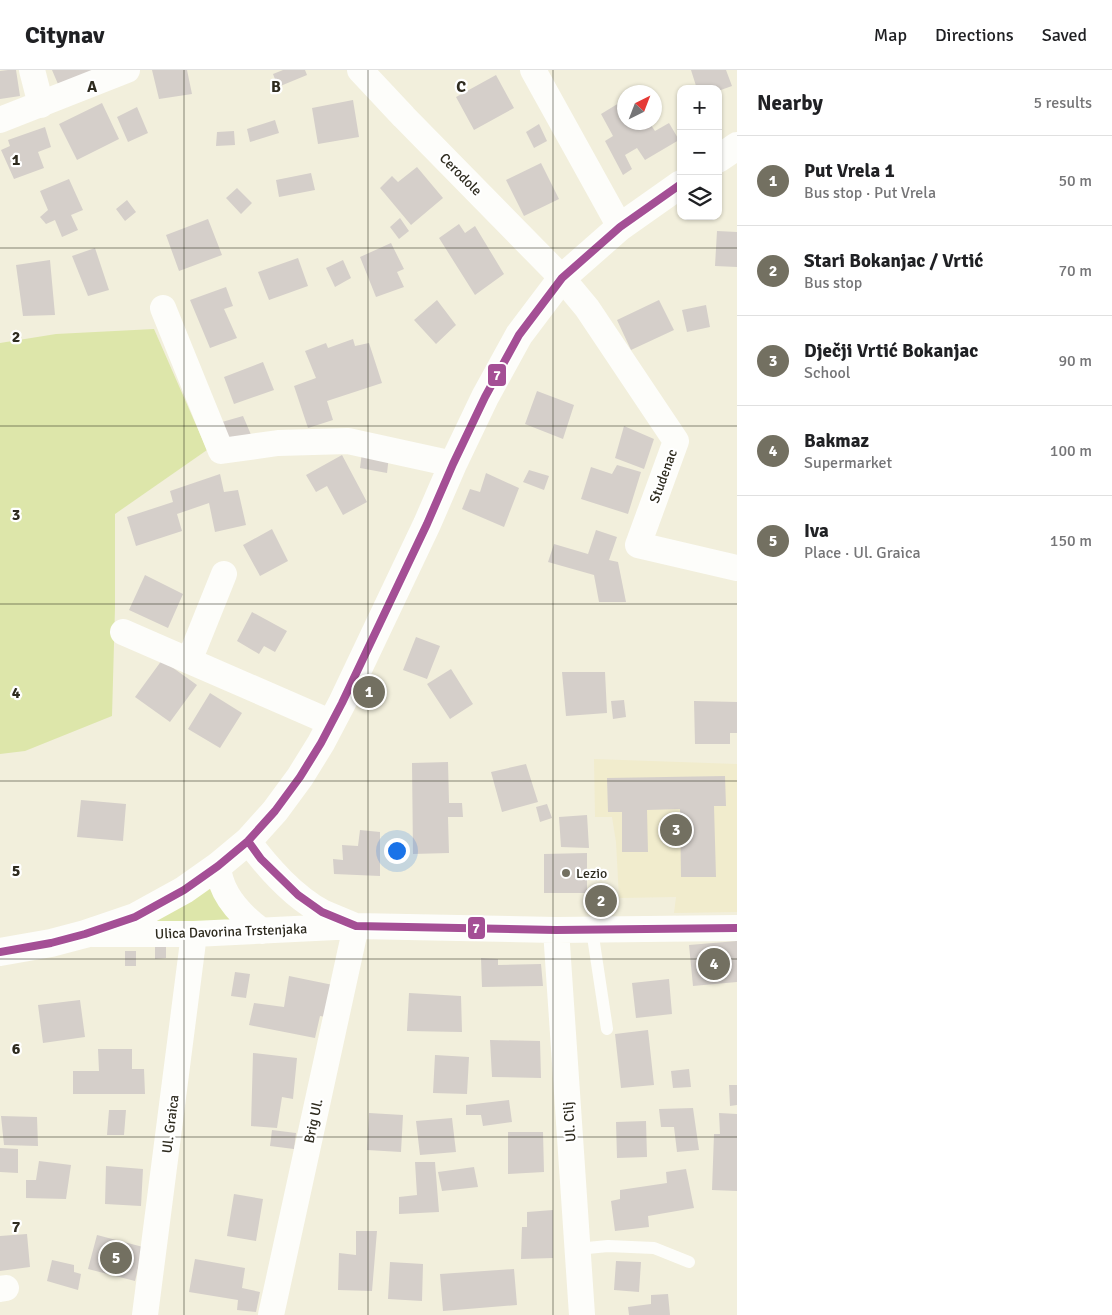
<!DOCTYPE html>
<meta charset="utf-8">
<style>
body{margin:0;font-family:Signika,sans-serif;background:#f2f2f2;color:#202124}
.controls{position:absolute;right:15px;top:15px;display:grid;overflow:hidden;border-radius:10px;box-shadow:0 1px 4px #0004}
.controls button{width:45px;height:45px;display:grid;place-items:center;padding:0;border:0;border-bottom:1px solid #e0e0e0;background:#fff;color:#202124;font:25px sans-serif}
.compass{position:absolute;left:617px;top:15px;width:45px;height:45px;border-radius:50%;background:#fff;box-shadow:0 1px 4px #0004;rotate:42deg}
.you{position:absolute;left:396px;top:780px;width:18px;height:18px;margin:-12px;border:4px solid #fff;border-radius:50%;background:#1a73e8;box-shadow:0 0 0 8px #1a73e833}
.badge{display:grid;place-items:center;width:32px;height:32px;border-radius:50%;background:#737061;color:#fff;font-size:16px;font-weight:700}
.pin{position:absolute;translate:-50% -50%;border:2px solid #fff;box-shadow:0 1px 5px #0006}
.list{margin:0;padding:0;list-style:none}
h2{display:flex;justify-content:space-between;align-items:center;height:65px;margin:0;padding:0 20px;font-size:21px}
h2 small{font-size:16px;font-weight:400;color:#757577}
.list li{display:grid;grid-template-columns:32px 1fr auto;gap:15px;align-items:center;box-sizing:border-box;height:90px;padding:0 20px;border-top:1px solid #e0e0e0}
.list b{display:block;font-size:19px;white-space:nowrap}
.list p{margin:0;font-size:16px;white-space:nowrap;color:#757577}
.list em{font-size:16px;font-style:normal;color:#757577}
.icon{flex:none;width:28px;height:28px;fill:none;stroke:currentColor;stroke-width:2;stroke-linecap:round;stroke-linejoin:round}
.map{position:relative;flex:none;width:737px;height:1245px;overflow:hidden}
header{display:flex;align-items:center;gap:30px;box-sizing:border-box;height:70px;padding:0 25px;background:#fff;border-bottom:1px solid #e0e0e0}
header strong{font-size:24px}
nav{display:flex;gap:28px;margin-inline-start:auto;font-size:18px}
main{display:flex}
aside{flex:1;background:#fff}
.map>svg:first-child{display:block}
.built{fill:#f1eccd}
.green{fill:#dde6aa}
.building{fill:#d5cfca}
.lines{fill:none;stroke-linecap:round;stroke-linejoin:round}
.lane{stroke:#fdfdfa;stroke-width:12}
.street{stroke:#fdfdfa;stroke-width:26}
.secondary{stroke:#fdfdfa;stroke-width:28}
.bus-1-casing{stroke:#fff;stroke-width:11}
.bus-1{stroke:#a44f95;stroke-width:8}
.grid{fill:none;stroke:#2e2b1f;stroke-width:1;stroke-opacity:0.55}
.poi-dot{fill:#737061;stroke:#fff;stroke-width:2}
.labels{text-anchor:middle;stroke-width:4.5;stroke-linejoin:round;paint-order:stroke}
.street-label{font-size:14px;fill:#2e2b1f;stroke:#fff}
.poi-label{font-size:14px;fill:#2e2b1f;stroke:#fff;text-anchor:start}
.grid-label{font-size:16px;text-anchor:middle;font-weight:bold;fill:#2e2b1f;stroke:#fff;stroke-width:4.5;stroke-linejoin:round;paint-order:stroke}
.line-badge{stroke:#fff;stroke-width:2}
.badge-label{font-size:14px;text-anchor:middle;font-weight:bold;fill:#fff}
</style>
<header>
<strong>Citynav</strong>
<nav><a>Map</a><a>Directions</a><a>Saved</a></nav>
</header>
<main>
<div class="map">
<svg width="737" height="1245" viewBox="0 0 737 1245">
<rect width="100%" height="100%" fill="#f2efdc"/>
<path class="built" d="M594,689L737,694V842L674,843L676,827L619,828L616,772L612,747H595Z"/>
<path class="green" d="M154,259L207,380L115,444V538L112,646L25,681L0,684V273L56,264Z
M213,815L232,853L148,851Z"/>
<path class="building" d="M8,0H16L20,26L0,29V1Z
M52,0H99L58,14Z
M152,0H187L192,24L159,29Z
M283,0H305L307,5L278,17L273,4Z
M691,0H726L732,16L718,21V19H697Z
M496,5L514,38L474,60L456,27Z
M353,30L359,67L318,74L312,38Z
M624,30V52H641L643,56L649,52L655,61L669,53L679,70L645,90L637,78L625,85L632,99L623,105L605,71L613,66L601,44Z
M102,33L119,69L77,90L59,54Z
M137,37L148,63L128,72L117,47Z
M275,50L279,63L250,72L247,59Z
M539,54L547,71L534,78L526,62Z
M45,57L51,77L38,82L44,98L14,109L1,80L10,76L8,70Z
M234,61L235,75L216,76L217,62Z
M541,93L559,129L524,146L506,110Z
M417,97L443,128L411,155L380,118L392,106L398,112Z
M311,103L315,120L279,127L276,110Z
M69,109L83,140L71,145L78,160L62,167L55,150L46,154L40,147L48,140L40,121Z
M237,118L252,133L241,144L226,128Z
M127,130L136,142L125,151L116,139Z
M400,148L409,161L399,169L390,157Z
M208,149L222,185L179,201L166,165Z
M459,154L465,163L475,156L504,204L475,225L439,168Z
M717,161L737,162V197L715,196Z
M391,173L404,199L397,202L404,217L376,227L360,187Z
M95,178L109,220L88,226L72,186Z
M298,188L308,216L269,230L258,202Z
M50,190L55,245L23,246L16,195Z
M343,190L351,208L335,217L326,198Z
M226,217L233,236L224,239L237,268L210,278L190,230Z
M437,230L456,255L436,274L414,250Z
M659,230L674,260L631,280L617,250Z
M706,235L710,257L687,262L682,240Z
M353,269L355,276L369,273L382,313L327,331L333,350L308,358L294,316L316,308L305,281L326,273L328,278Z
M263,292L274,320L234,334L224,307Z
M537,321L574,335L563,369L525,354Z
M243,346L252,367L230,373L222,352Z
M624,356L654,369L644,399L615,388Z
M362,382L389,386L387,403L360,398Z
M342,385L367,432L343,445L327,416L316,422L306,405Z
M617,395L641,402L628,444L581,429L591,397L612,404Z
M529,400L549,406L544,420L523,412Z
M486,403L519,418L504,457L462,439L470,419L480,422Z
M220,404L224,422L238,420L246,455L215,462L209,433L177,444L182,461L136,476L127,447L173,432L170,421Z
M272,459L288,491L260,506L243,475Z
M596,460L617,467L609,490L618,492L626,532H599L594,505L548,492L554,474L588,484Z
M145,505L183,524L168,558L129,540Z
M252,542L287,561L275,582L264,576L259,584L237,571Z
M416,567L440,576L427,609L403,600Z
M162,590L197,615L170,652L135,627Z
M451,599L473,634L450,649L427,614Z
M562,602H605L607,643L566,646Z
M210,623L242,643L220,678L188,659Z
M624,630L626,647L613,649L611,631Z
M694,631L737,632V663H730V674H695Z
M448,692L449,733H462L463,747H448L449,783L413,784L412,693Z
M526,694L538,732L502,742L491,702Z
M725,706L726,736H714L716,807H681L680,739L647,740L648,782H622V742H608L607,708Z
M81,730L126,734L123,771L77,767Z
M547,734L552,748L540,752L536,737Z
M587,745L589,778L561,777L559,747Z
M360,760L380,762V806L334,804L333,789L343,790L342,775L358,776Z
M587,783V823H544V784Z
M737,871V912L693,916L689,875Z
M166,873V888L155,889V874Z
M125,881H136V896H125Z
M481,888L498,889V895L541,894L543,916L482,917Z
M235,902L250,904L246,928L231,926Z
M289,906L333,915L326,947L320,946L315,968L249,955L254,933L284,937Z
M669,909L672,944L636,948L632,913Z
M409,923L461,926L462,962L407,961Z
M80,930L85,967L43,973L38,935Z
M648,960L654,1015L621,1018L615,964Z
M490,970L540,971L541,1008L492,1007Z
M98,979H132V999H144L145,1024H73V1001H99Z
M253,983L297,988L293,1029L282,1027L277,1058L251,1056Z
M435,985L469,987L467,1024L433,1023Z
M689,999L691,1017L673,1018L671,1001Z
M729,1015H737V1035L730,1036Z
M509,1030L512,1052L483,1056L481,1045H466V1035Z
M693,1038L699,1080L677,1082L674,1057H661L659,1039Z
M109,1040H126L124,1065H107Z
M369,1043L403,1045L401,1082L367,1080Z
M719,1043L737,1044V1121L712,1120L714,1064H720Z
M1,1046L37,1047L38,1076L4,1075Z
M452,1048L456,1082L420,1085L416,1051Z
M646,1051L647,1087L617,1088L616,1052Z
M272,1060L296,1063L294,1079L270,1076Z
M508,1062H543L544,1102L508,1104Z
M0,1078L18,1079V1103L0,1102Z
M39,1091L71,1095L66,1129L26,1128V1110H36Z
M415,1092H435L439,1142L399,1144V1127L417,1125Z
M106,1096L143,1099L141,1136L105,1134Z
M474,1097L478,1117L442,1121L438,1102Z
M686,1099L694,1138L648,1146L649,1157L615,1161L611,1131L620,1129V1120L667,1113L666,1102Z
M234,1124L263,1129L256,1171L227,1166Z
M553,1140V1188L521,1189L522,1157H527V1142Z
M356,1161H377L372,1221L338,1220L339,1183L356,1185Z
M27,1164L30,1197L0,1201V1166Z
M97,1165L143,1177L135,1211L88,1199Z
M195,1189L245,1198L242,1218L260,1222L256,1242L237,1240L238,1230L189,1222Z
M52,1190L74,1195V1202L81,1204L78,1220L47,1211Z
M616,1191L641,1192L639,1222L614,1220Z
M390,1192L423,1194L422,1231L388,1229Z
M514,1199L517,1235L443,1241L440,1204Z
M668,1224L670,1245H629L628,1237L651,1234V1225Z"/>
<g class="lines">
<path class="lane" d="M592,860L607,959
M577,1179L608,1176L654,1178L689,1192"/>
<path class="street" d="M32,0L41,35
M360,0L404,47L562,208L587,238L676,371L638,475L737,498
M533,0L620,157
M0,50L127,0
M163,238L221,381L278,373L348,371L453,394
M123,562L332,653
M189,591L224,504
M248,771C267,797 295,828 324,843C333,847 343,851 353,855
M218,796C220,824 240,845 262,861
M556,860L582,1245
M93,864H194L356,856L556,860L737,858
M0,1219L6,1218
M145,1245L194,864
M271,1245L356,856"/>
<path class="secondary" d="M718,89L737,76
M0,882L51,873L85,864L135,847L184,820L218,796L248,771L275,741L300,707L321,673L342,633L427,454L453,394L485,327L519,265L562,208L620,157L681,114"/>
<g class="bus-1-casing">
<path id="bus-1" d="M248,771L261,789L298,825L322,842L356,856L556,860L737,858
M0,882L51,873L85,864L135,847L184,820L218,796L248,771L275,741L300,707L321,673L342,633L427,454L453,394L485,327L519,265L562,208L620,157L681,114"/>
</g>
<use href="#bus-1" class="bus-1"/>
</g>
<path class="grid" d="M184,0V1245M368,0V1245M553,0V1245M0,178H737M0,356H737M0,534H737M0,711H737M0,889H737M0,1067H737"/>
<circle class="poi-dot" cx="566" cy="803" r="5"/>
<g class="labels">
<g class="street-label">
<text transform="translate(461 104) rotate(45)" y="5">Cerodole</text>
<text transform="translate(663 406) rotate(-70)" y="5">Studenac</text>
<text transform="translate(231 861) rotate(-2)" y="5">Ulica Davorina Trstenjaka</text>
<text transform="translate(313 1051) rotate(-78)" y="5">Brig Ul.</text>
<text transform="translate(569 1052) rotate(-94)" y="5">Ul. Cilj</text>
<text transform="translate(170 1054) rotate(-83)" y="5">Ul. Graica</text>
</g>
<g class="poi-label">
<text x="576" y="808">Lezio</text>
</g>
</g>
<g class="grid-label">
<text x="92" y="22">A</text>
<text x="276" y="22">B</text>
<text x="461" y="22">C</text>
<text x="16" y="95">1</text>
<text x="16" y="272">2</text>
<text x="16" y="450">3</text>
<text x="16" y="628">4</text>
<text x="16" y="806">5</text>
<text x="16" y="984">6</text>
<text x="16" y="1162">7</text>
</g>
<g class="line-badge">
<rect x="487" y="293" width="20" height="24" rx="5" fill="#a44f95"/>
<rect x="467" y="846" width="19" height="24" rx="5" fill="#a44f95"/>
</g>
<g class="badge-label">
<text x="497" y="310">7</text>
<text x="476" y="863">7</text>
</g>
</svg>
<div class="controls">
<button>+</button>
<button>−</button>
<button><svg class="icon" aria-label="layers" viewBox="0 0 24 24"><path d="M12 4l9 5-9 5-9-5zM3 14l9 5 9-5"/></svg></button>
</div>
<svg class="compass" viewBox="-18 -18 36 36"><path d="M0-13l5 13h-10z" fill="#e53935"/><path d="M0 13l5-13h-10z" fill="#757577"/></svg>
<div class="you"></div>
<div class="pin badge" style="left:369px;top:622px">1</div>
<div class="pin badge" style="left:601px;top:831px">2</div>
<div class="pin badge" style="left:676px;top:760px">3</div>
<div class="pin badge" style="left:714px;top:894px">4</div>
<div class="pin badge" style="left:116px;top:1188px">5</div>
</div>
<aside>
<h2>Nearby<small>5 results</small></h2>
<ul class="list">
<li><span class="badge">1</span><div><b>Put Vrela 1</b><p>Bus stop · Put Vrela</p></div><em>50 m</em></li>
<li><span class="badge">2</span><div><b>Stari Bokanjac / Vrtić</b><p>Bus stop</p></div><em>70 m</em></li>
<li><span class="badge">3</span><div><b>Dječji Vrtić Bokanjac</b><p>School</p></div><em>90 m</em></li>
<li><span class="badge">4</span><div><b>Bakmaz</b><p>Supermarket</p></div><em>100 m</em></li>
<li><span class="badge">5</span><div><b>Iva</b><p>Place · Ul. Graica</p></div><em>150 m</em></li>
</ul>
</aside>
</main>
